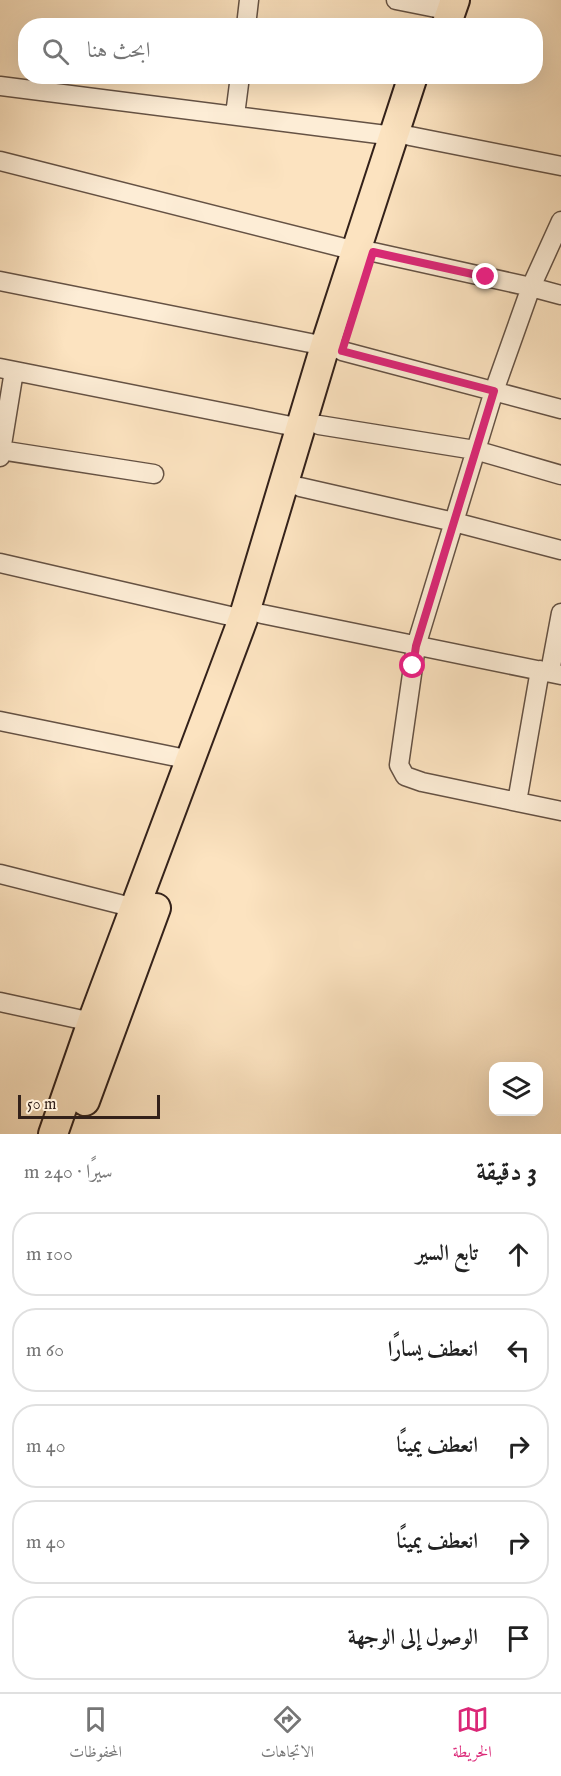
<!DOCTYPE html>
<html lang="ar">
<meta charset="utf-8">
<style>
body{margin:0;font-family:"IM FELL English",Amiri,serif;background:#f6f6f6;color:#222;direction:rtl}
.controls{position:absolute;right:18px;bottom:18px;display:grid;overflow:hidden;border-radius:12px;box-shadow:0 6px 24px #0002}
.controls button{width:54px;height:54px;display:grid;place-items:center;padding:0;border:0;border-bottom:2px solid #e0e0e0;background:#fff;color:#222;font:30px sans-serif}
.scale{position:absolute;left:18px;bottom:15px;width:142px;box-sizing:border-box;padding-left:6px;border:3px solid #33211a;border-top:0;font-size:16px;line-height:21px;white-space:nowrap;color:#33211a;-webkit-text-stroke:4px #fdedd6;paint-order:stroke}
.stop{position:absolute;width:18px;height:18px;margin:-14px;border:4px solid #db2777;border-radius:50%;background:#fff}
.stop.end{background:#db2777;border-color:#fff;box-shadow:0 2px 6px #0008}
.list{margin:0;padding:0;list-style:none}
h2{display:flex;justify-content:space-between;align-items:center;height:78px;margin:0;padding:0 24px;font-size:26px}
h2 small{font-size:20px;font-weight:400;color:#767676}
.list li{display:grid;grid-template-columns:39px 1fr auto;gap:18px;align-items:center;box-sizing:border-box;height:84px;margin:0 12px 12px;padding:0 12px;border:2px solid #e0e0e0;border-radius:24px}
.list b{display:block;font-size:22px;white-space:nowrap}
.list em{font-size:20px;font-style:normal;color:#767676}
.icon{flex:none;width:33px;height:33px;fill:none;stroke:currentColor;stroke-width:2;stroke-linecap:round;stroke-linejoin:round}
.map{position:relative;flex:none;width:561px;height:1134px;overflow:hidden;direction:ltr}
.search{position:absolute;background:#fff;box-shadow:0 6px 24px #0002;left:18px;right:18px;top:18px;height:66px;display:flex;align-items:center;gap:15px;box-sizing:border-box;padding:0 21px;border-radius:24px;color:#767676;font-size:22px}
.sheet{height:558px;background:#fff}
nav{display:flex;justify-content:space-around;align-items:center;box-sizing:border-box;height:84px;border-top:2px solid #e0e0e0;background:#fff;font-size:16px;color:#767676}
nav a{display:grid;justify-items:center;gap:3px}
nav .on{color:#db2777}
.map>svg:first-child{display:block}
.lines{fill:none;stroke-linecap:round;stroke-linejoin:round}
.street-casing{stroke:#655244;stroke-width:21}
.primary-casing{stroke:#33211a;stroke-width:32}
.street{stroke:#fdedd6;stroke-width:18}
.primary{stroke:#fce3c0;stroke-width:28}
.route{stroke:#db2777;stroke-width:8}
</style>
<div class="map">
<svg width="561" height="1134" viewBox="0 0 561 1134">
<rect width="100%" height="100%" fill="#fce3c0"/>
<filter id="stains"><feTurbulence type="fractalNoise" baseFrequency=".00333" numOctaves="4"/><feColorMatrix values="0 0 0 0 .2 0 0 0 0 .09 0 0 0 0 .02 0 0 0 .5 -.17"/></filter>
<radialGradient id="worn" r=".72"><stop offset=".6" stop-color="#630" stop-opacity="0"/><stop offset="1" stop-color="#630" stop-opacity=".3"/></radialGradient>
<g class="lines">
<g class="street-casing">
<path id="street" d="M396,0L436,8
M246,26L249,0
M0,86L394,136
M235,115L240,76
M410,136L561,166
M0,161L356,251
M561,221L531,287L494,391L416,646L399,765L405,776L422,782L561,811
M373,252L531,287L561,295
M0,281L325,346
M342,351L561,409
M0,368L301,428
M319,425L475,450L561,475
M0,450L154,474
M0,457L14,371
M300,487L454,522L561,550
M0,563L243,619
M262,614L561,675
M550,672L561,613
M0,721L191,760
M517,802L540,670
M0,874L135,908
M0,1002L92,1022"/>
</g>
<g class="primary-casing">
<path id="primary" d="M446,26L455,0
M85,1101L156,908
M53,1134L92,1022L243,619L325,346L413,76"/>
</g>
<use href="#street" class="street"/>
<use href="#primary" class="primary"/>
</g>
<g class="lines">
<path class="route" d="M413,666L416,646L494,391L342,351L373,252L486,277"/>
</g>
<rect width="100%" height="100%" filter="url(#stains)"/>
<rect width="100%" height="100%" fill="url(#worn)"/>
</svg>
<div class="controls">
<button><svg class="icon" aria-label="layers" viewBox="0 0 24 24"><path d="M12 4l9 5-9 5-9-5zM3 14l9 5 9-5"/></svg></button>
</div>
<div class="scale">50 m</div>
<div class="stop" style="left:413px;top:666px"></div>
<div class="stop end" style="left:486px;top:277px"></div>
<div class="search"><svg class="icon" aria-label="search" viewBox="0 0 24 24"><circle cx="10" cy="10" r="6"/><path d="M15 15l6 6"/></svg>ابحث هنا</div>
</div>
<section class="sheet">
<h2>3 دقيقة<small>سيرًا · 240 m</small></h2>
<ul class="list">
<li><svg class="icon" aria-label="ahead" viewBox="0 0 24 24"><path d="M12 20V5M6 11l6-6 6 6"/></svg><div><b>تابع السير</b></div><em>100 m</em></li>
<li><svg class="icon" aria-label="left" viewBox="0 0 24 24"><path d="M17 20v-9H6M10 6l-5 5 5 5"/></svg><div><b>انعطف يسارًا</b></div><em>60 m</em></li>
<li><svg class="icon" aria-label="right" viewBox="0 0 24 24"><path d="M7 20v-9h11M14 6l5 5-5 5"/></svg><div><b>انعطف يمينًا</b></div><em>40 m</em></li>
<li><svg class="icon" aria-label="right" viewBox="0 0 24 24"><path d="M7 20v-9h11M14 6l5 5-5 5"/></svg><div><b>انعطف يمينًا</b></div><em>40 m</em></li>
<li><svg class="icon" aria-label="arrive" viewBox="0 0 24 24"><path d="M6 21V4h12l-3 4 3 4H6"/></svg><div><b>الوصول إلى الوجهة</b></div></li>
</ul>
</section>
<nav>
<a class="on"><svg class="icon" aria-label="map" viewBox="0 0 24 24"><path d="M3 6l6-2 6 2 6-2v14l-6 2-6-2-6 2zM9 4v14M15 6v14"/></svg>الخريطة</a>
<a><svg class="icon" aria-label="directions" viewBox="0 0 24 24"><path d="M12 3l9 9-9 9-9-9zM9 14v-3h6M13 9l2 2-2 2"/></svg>الاتجاهات</a>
<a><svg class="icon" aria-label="saved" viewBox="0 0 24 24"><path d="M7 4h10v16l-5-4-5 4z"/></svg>المحفوظات</a>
</nav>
